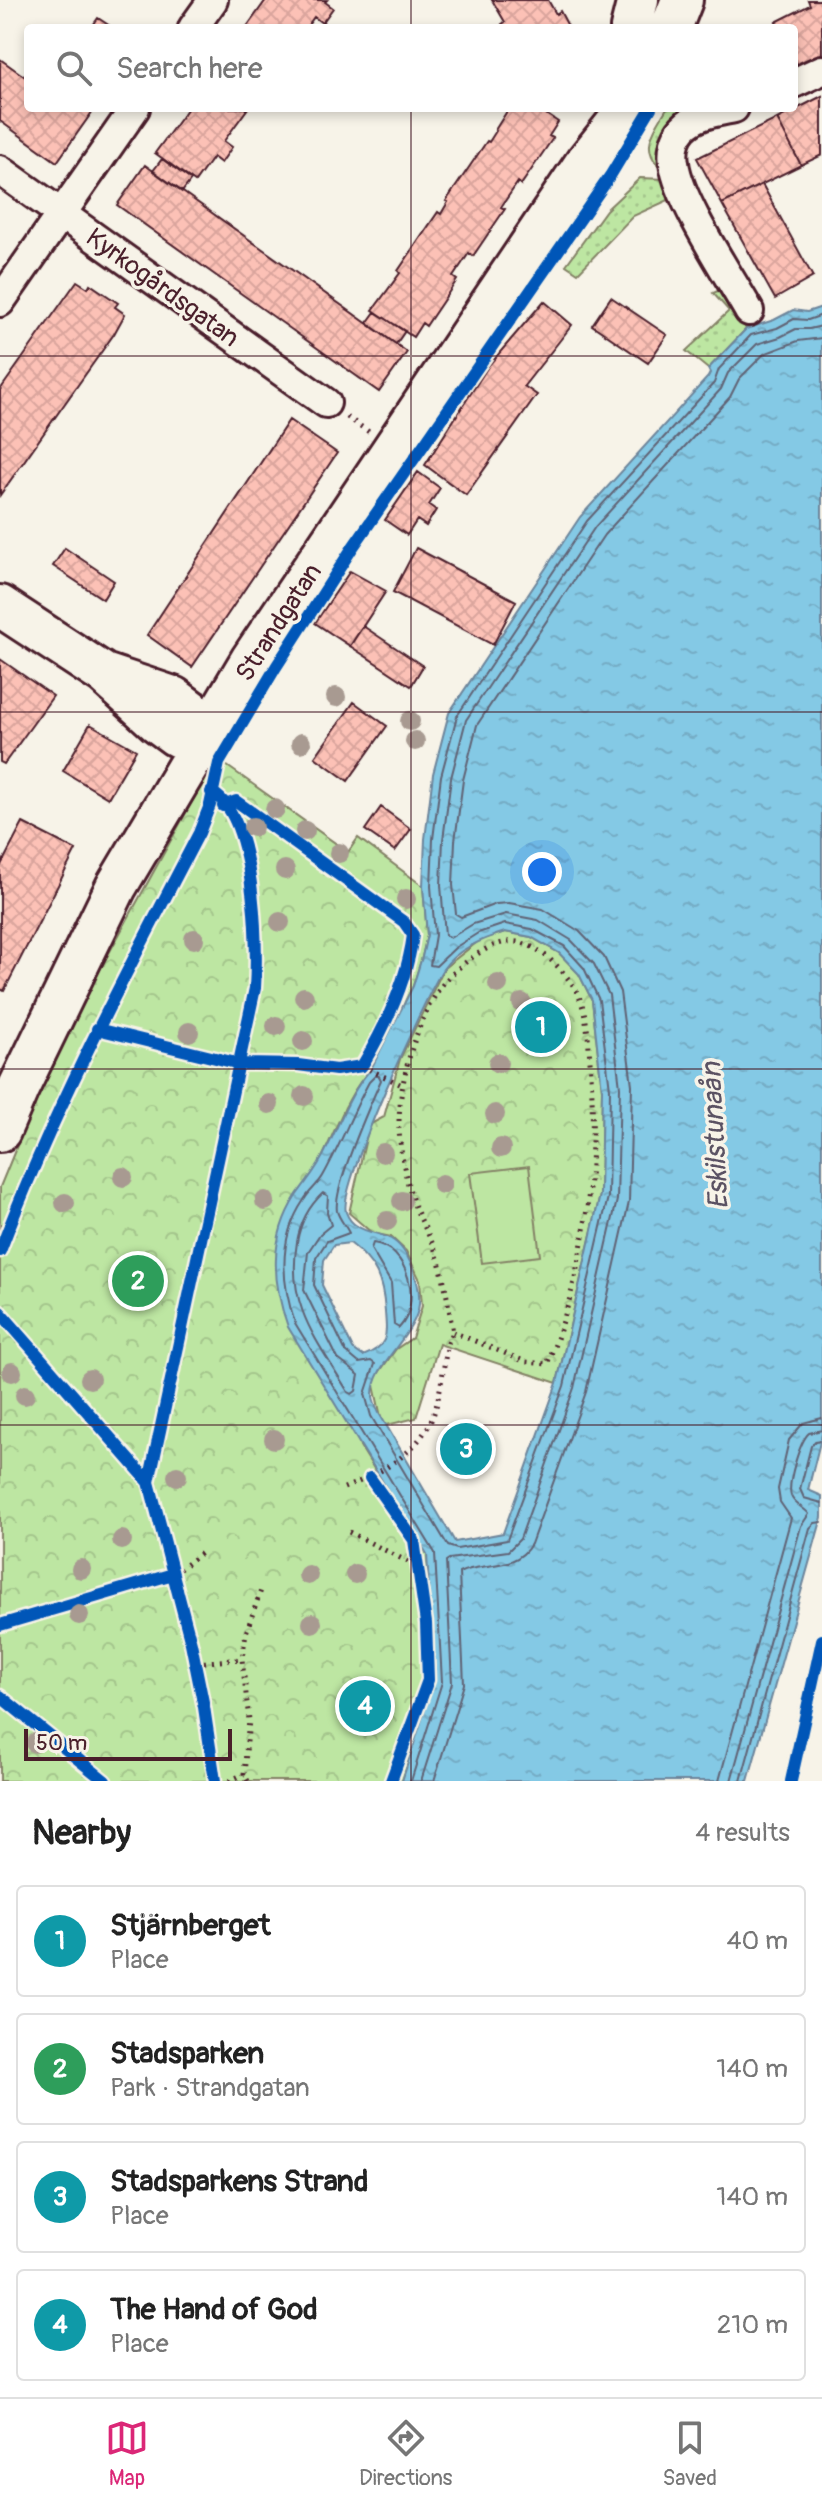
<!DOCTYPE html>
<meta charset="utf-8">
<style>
body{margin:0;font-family:Pangolin,sans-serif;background:#f6f6f6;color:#222}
.scale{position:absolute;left:24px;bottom:20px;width:208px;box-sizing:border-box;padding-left:8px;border:4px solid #4a1f2b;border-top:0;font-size:22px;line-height:28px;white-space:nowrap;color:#4a1f2b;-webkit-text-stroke:6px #f7f3e8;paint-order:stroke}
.you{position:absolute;left:542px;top:872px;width:28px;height:28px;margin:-20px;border:6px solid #fff;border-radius:50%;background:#1a73e8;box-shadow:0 0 0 12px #1a73e833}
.badge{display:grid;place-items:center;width:52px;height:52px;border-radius:50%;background:#db2777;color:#fff;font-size:26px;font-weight:700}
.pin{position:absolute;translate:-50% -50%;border:4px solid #fff;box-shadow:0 2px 8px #0006}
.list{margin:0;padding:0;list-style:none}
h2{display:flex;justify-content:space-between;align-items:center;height:104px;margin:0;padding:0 32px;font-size:34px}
h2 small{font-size:26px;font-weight:400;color:#767676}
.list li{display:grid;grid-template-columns:52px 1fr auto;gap:24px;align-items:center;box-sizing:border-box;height:112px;margin:0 16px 16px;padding:0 16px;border:2px solid #e0e0e0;border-radius:8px}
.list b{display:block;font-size:30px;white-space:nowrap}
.list p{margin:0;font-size:26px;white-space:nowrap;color:#767676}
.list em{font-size:26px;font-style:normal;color:#767676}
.icon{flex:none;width:44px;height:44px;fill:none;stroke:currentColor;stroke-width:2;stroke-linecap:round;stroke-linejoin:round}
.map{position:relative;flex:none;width:822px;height:1781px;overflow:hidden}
.search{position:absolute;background:#fff;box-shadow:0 4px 12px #0003;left:24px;right:24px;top:24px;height:88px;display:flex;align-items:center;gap:20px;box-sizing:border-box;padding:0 28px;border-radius:8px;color:#767676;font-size:30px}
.sheet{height:616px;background:#fff}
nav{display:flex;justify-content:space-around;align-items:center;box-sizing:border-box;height:112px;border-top:2px solid #e0e0e0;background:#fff;font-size:22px;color:#767676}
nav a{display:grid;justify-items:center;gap:4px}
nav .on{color:#db2777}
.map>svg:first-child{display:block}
.grass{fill:url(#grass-dots);stroke:#848266;stroke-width:2}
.park{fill:url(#park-crowns);stroke:#848266;stroke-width:2}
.pitch{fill:#bde6a2;stroke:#848266;stroke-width:2}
.water{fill:url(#water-ripples);stroke:#6d859b;stroke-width:2;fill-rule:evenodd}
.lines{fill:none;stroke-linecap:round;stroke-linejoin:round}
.shore{stroke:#616375;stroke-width:2}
.building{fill:url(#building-cross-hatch);stroke:#4a1f2b;stroke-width:2}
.street-casing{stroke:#4a1f2b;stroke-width:34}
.secondary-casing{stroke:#4a1f2b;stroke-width:46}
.path{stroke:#4a1f2b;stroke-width:5;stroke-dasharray:2 6;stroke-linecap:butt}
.street{stroke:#f7f3e8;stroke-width:28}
.secondary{stroke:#f7f3e8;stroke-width:40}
.cycleway-casing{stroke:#f7f3e8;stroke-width:17}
.cycleway{stroke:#0057b8;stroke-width:12}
.tree{fill:#a89a91}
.grid{fill:none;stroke:#4a1f2b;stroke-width:2;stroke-opacity:0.55}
.labels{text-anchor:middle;stroke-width:7;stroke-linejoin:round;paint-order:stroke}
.street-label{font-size:26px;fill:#4a1f2b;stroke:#f7f3e8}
.water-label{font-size:28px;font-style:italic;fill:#5b5263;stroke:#f7f3e8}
</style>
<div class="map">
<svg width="822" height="1781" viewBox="0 0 822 1781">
<defs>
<pattern id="grass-dots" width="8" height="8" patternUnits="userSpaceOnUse" patternTransform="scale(2)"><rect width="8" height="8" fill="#bde6a2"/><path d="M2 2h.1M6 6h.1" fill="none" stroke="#a4c58c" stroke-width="1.8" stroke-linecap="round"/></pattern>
<pattern id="park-crowns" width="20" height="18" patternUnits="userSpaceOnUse" patternTransform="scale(2)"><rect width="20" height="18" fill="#bde6a2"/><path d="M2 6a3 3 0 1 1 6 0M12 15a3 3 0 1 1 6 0" fill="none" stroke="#a4c58c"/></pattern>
<pattern id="water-ripples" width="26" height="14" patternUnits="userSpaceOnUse" patternTransform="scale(2)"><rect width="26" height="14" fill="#84c9e5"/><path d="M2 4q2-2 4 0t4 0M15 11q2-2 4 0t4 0" fill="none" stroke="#74acc5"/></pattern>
<pattern id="building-cross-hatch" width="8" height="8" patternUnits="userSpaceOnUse" patternTransform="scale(2)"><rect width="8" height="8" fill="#fcc1b6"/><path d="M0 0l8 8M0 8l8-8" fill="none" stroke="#daa59d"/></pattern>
</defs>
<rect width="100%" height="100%" fill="#f7f3e8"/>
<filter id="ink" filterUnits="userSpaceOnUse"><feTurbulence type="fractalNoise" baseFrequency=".0125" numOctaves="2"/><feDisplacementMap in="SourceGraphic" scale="16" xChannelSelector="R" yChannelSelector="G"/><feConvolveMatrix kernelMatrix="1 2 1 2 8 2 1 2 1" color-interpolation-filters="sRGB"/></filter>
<g filter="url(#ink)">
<path class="grass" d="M667,108H690L660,153L658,165C640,146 656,127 667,108Z
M640,178L665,179L673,198L633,216L578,273L566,265L606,210Z
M720,290L727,295L746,329L708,369L686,351L729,311L713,293Z"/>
<path class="park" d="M216,758L348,852L358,838L423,886L427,935L422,957L413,986L371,1069C344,1097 334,1137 316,1170C311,1180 303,1187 297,1196L360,1446L427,1554L435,1682L402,1781H0V1187L27,1121L86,995Z
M505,932L531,937L559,953L579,974L592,1000L602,1089L600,1195L557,1383L439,1344L416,1418L383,1426L373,1381L396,1349L412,1338L422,1306L420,1280L406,1251L391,1237L372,1233L349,1213L369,1125L384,1117L400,1059L444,968L480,940Z"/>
<path class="pitch" d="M529,1166L540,1256L482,1263L470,1173Z"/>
<path class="water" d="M822,307V1434L808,1490L822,1496V1517L748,1781H402L434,1682L427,1554L288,1327C272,1282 269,1238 296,1196C307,1180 318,1168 326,1150C340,1123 350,1091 371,1069L413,986L422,957L427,935L423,886L425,839L433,774L449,713L580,517L708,377L710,373L708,369L746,329L774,320L793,310L807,312ZM505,932L531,937L559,953L579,974L592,1000L602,1089L600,1195L557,1383L503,1533L455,1542L379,1413C377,1408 373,1401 373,1396C372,1363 416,1336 419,1304C421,1284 409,1249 391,1239C377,1231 353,1233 346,1212C338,1188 425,997 443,969C457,949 483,939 505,932ZM350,1243C376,1263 383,1280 385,1312C387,1337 388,1346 363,1356L353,1349L322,1285L324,1260L334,1245Z"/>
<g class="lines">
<path class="shore" d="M323,1193L328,1196L327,1212L331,1225L320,1234L308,1252L304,1290L338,1359L359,1375L356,1391L352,1394L348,1392C317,1340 286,1306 297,1242C300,1224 309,1206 323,1193Z
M373,1243C408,1247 423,1303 399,1328L394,1325L391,1283L371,1249Z
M822,1440L815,1441L811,1446L800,1489L804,1498L822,1503
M411,1781L442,1682L435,1553L295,1323C281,1282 278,1238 304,1200C309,1191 318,1185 323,1176C340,1146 352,1113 369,1082L375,1076H379L381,1080C370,1105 333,1187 337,1211C339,1219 346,1226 349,1233L327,1241L316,1258L314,1285L346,1352L359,1363L371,1361L375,1364L365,1394L371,1416L448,1546L457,1549L507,1540L564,1386L608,1197L610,1089L599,1000L584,968L564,946L532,929L505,924L478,933L456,947L436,966L430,965L435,935L431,886L433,839L441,776L457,716L587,521L714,383L719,369L751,335L777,328L794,319L808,320L822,315
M421,1781L452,1683L446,1561L449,1559L508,1551L520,1539L574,1388L617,1200L620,1087L609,995L594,964L571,940L538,920L506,914L473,924L450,938L445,935L441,885L443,840L451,778L466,720L595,527L721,389L728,373L757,344L780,337L796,329H809L822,326
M434,1781L464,1684L459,1573C482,1561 515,1572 531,1544L586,1392L629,1202L632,1085L620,992L604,957L579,931L543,909L509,903L496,904L461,917L456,914L453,885L455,841L463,780L477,725L604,535L730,397L739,379L764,354L798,341L822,338
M719,1781L791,1518L780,1502L778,1489L789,1440L803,1423L822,1418
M731,1781L801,1526L809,1514C804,1507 794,1505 791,1496C787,1483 800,1441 809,1433L822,1430
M741,1781L810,1528L815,1523L822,1522"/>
</g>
<path class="building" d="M266,0H327L325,2L333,8L322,23L314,17L306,28H246Z
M492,0H548L556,14L560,11L569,28H504L502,24L505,22Z
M808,0H822V56L798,67L794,58V28H779L776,22L810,5Z
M98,18L113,28H91Z
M0,59L28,79V108H95L57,162L0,121Z
M822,96V155L801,165L777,119Z
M188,108H248L224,141L232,147L221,163L213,157L195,182L155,153Z
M509,108H537L558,122L549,136L553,138L521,185L518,182L501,207L505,209L473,256L469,253L453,277L457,280L426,326L422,323L413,337L373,310L400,273L398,271L438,212L441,214L448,202L446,201L487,141L489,142L496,131L495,130Z
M777,119L801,165L722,204L697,158Z
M162,159L191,180L182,192L153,171Z
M145,165L407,352L379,392L117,205Z
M762,184L813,277L775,299L722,204Z
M77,281L88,288L90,284L118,303L115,307L125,314L114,334L0,495V390Z
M611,297L667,335L648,363L592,325Z
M544,301L572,325L524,386L537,395L466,495L425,465L489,365Z
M375,312L405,331L396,344L367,323Z
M289,420L337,453L192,667L147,635Z
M418,472L440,488L429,505L436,510L426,526L417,520L407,535L385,520Z
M65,548L114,581L103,599L53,566Z
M416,548L516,601L493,645L393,592Z
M350,571L386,591L350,646L315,623Z
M363,626L423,666L411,686L350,646Z
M0,659L53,696L4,764L0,762Z
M354,702L387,726L348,781L315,757Z
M90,724L136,750L108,798L63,771Z
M381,807L411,829L395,851L365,830Z
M23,823L76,850L4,991L0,989V867Z"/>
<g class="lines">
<g class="street-casing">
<path id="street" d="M193,28L213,0
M794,83L822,70
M734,108C715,112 696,114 683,128C675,137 672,150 674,163C679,201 728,274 749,311
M0,170L326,403
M0,302L135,108"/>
</g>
<g class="secondary-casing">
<path id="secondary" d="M631,28L638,0
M671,28L682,0
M0,606L104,674L157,722L176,736L204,738L193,712L173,697L104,674
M0,1131L18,1089L116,887L251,660L586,162L629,108"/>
</g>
<path class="path" d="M347,417L369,432
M362,1066L402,1085
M344,1488C379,1474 418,1454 433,1416C441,1394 443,1367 448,1343L453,1332C448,1306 445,1275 435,1250C428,1231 416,1214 411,1195C405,1175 400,1150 399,1129C398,1086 414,1028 438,991C451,970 491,938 517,942C538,945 558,965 570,981C587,1003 588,1034 590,1061C598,1158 586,1274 547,1364L526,1362L453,1332
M349,1532L418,1567
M173,1574L205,1550
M196,1663L242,1659
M229,1781L244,1774
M248,1781L244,1774L249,1720L242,1659L246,1633L261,1590"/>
<use href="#street" class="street"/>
<use href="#secondary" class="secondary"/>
<g class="cycleway-casing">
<path id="cycleway" d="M211,792C255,813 258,944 255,988L149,1482L191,1643L204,1707L215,1781
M97,1029L240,1064L298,1065L336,1070L362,1066C386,1026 407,981 413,935L404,922L236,801L223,806
M0,1251C55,1106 127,971 199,833L210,805L219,763L276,667L353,547L610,176L651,108
M0,1312L149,1482
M370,1478L414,1540L426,1623L428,1680L391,1781
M0,1625L173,1574
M0,1696L105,1781
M791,1781L822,1640"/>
</g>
<use href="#cycleway" class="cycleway"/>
</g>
<g class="tree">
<circle cx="336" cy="697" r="10"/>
<circle cx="410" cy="721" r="10"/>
<circle cx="415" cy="741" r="10"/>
<circle cx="301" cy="743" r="10"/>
<circle cx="275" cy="809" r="10"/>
<circle cx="253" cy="827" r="10"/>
<circle cx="305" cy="831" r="10"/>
<circle cx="339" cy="853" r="10"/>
<circle cx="285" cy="870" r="10"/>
<circle cx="406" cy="899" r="10"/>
<circle cx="280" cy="922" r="10"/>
<circle cx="194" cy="939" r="10"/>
<circle cx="498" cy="984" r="10"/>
<circle cx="304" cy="997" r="10"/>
<circle cx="522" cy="1003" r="10"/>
<circle cx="276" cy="1026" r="10"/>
<circle cx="189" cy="1032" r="10"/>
<circle cx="303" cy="1041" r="10"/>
<circle cx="498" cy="1063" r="10"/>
<circle cx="304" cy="1096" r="10"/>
<circle cx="269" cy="1104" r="10"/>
<circle cx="495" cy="1114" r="10"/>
<circle cx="501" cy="1148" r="10"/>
<circle cx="383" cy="1153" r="10"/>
<circle cx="123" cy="1177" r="10"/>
<circle cx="442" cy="1184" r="10"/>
<circle cx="265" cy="1201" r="10"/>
<circle cx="402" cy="1201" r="10"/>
<circle cx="65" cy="1203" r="10"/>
<circle cx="387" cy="1221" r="10"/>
<circle cx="12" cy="1372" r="10"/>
<circle cx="90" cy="1379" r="10"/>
<circle cx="25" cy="1395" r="10"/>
<circle cx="274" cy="1439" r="10"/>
<circle cx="177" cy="1476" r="10"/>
<circle cx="122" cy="1540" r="10"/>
<circle cx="81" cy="1569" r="10"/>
<circle cx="355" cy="1574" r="10"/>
<circle cx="308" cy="1575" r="10"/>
<circle cx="79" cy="1615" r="10"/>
<circle cx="312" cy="1623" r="10"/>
<circle cx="35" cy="1743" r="10"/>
</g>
</g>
<path class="grid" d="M411,0V28M411,108V1781M0,356H822M0,712H822M0,1069H822M0,1425H822"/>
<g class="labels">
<g class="street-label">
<text transform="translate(163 287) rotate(36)" y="9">Kyrkogårdsgatan</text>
<text transform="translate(278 622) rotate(-57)" y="9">Strandgatan</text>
</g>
<g class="water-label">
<text transform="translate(714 1136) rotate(-93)" y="10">Eskilstunaån</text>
</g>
</g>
</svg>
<div class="scale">50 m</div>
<div class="you"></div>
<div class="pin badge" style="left:541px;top:1027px;background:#0f9aa8">1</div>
<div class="pin badge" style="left:138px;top:1281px;background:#2e9e5b">2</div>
<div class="pin badge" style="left:466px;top:1449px;background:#0f9aa8">3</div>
<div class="pin badge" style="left:365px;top:1706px;background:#0f9aa8">4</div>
<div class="search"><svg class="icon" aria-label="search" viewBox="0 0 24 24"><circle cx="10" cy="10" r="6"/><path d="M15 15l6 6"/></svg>Search here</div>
</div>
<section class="sheet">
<h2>Nearby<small>4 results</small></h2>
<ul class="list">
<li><span class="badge" style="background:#0f9aa8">1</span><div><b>Stjärnberget</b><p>Place</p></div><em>40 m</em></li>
<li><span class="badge" style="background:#2e9e5b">2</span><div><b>Stadsparken</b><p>Park · Strandgatan</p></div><em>140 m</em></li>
<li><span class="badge" style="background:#0f9aa8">3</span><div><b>Stadsparkens Strand</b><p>Place</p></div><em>140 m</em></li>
<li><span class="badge" style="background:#0f9aa8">4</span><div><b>The Hand of God</b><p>Place</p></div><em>210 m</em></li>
</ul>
</section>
<nav>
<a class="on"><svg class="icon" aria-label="map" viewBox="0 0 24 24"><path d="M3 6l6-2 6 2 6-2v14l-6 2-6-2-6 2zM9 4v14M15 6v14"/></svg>Map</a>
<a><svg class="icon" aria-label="directions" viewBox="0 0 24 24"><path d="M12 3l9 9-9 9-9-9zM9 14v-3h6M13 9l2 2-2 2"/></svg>Directions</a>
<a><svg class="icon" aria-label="saved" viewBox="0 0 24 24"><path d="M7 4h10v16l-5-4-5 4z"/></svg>Saved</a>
</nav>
